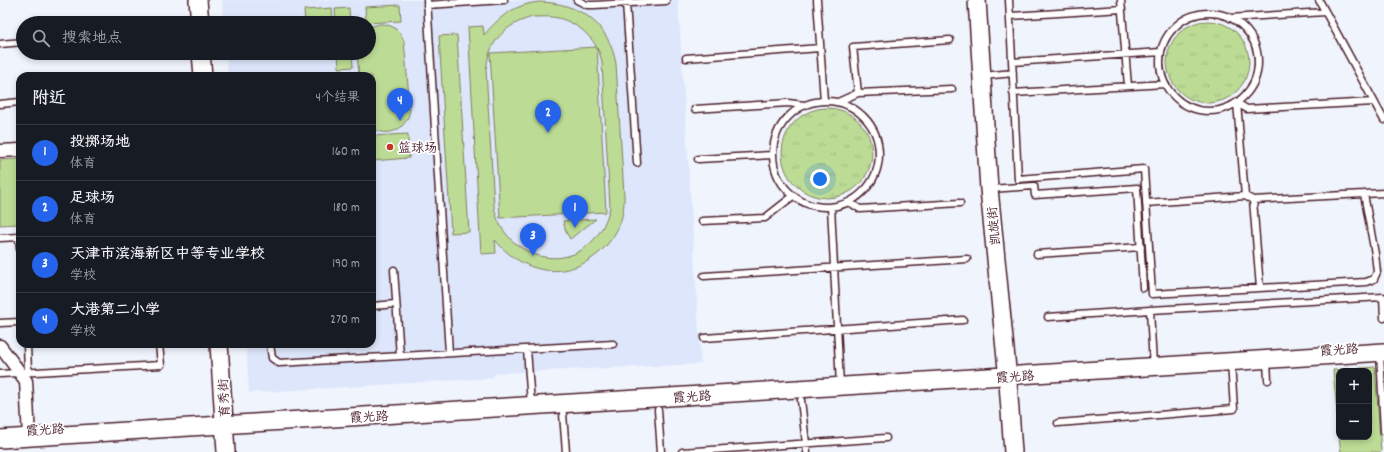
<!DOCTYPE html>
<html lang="zh">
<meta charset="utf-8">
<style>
body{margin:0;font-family:Dekko,"LXGW WenKai TC",sans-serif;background:#20242c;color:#f1f3f6}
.controls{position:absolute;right:12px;bottom:12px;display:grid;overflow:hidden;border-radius:8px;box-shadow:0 2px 6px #0003}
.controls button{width:36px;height:36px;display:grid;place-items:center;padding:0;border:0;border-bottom:1px solid #363941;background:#171b24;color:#f1f3f6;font:20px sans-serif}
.you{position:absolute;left:820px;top:179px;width:14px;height:14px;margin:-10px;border:3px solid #fff;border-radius:50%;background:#1a73e8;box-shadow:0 0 0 6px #1a73e833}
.badge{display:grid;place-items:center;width:26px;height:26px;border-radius:50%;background:#2563eb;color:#fff;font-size:13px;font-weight:700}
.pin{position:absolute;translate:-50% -33px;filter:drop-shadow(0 1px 2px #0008)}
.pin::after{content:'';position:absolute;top:21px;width:14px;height:12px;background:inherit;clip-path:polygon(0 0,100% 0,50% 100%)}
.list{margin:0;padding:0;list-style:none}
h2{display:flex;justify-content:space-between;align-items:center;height:52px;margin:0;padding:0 16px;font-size:17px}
h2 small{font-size:13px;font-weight:400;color:#9ea1a6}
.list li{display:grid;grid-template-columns:26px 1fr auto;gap:12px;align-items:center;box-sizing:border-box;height:56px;padding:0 16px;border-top:1px solid #363941}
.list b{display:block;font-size:15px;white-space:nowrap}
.list p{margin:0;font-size:13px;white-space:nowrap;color:#9ea1a6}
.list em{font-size:13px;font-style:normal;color:#9ea1a6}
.icon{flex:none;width:22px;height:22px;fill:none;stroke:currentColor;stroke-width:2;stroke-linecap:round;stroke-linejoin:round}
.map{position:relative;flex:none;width:1384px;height:452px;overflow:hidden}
.search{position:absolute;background:#171b24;box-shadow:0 2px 6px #0003;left:16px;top:16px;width:360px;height:44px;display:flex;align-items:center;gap:10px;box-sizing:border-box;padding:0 14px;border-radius:22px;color:#9ea1a6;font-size:15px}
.panel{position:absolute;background:#171b24;box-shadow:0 2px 6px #0003;left:16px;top:72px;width:360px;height:276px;border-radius:12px}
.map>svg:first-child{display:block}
.built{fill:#dde6fb}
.green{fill:#bcdc95;stroke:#837e60;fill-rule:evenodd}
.park{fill:url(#park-tufts);stroke:#837e60}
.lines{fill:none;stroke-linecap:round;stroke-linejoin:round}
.lane-casing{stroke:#4a1f2b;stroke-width:9}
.street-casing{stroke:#4a1f2b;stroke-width:15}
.secondary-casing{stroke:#4a1f2b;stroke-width:20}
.lane{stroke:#fff;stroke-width:6}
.street{stroke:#fff;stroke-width:12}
.secondary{stroke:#fff;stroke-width:17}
.poi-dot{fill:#c8321e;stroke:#fff;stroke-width:1.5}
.labels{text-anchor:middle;stroke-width:3.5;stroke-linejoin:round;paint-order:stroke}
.poi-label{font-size:13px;fill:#4a1f2b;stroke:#fff;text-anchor:start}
.street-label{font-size:13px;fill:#4a1f2b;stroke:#fff}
</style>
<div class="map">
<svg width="1384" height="452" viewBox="0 0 1384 452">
<defs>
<pattern id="park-tufts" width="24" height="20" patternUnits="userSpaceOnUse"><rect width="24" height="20" fill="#bcdc95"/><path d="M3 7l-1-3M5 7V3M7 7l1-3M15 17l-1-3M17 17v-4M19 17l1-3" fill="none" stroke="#a3bc81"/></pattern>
</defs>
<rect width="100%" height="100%" fill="#f0f4fd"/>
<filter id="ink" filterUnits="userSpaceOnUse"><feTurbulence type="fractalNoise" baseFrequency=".025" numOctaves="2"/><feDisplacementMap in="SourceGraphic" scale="8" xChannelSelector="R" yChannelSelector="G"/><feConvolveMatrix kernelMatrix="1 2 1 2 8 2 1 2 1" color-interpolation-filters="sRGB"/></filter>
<g filter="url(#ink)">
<path class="built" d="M222,0H678L701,364L496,373L491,378L249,393L246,344H372V76H228L226,53H369V23H224Z"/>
<path class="green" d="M540,2C579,3 609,23 616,64L624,195C625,218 617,236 600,252C566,282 523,274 495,240L496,253L481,254L468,27L483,26L484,35C499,17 515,4 540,2ZM533,17C542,17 550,16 558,18C579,23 599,41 602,63L610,207C605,228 594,245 574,254C539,268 499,242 494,206L486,70C489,41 505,24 533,17Z
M400,5L401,21L366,23L365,7Z
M332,8L333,23H305L304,10Z
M349,8L350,23H336L335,9Z
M380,24C392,24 400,30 404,41L410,108C409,128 389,139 372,128V76H359L357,53H369V27Z
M457,35L469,232L451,233L439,36Z
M597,47L606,212L500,218L490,53Z
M338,53H352L353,67L339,68Z
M408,134L409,158L372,161V136Z
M20,159V224L0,225V160Z
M596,219L570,239L566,232L563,221Z
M1375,367L1381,452H1341L1339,437H1369V371H1339V434L1333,370Z"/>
<path class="park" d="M1167 62a41 41 0 1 1 82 0a41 41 0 1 1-82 0Z
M782 153a45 45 0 1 1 90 0a45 45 0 1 1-90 0Z"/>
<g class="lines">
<g class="lane-casing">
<path id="lane" d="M427,0L449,353
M577,0L587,5H594L666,1
M817,0L824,101
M1009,0L1018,179L1144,169L1152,294L1366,282L1374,279L1377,272L1375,254L1364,194L1384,193
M1121,0L1128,86
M1319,0L1384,120
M626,3L637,163
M427,5L504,0
M1160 62a49 49 0 1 1 98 0a49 49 0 1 1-98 0Z
M1010,16L1122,9
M1230,18L1325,12
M0,44L23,42
M686,58L820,48
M1012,62L1161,52
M983,76L1013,73
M858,93L853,47L950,40
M1013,93L1165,84
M773 154a53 53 0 1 1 106 0a53 53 0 1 1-106 0Z
M838,102L858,93L952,89
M1237,103L1247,109L1374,102
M1237,103L1245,196
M0,104L20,102
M695,109L788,103L804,105
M698,159L773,155
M990,189L1034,186L1035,195L1137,188L1143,288
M1253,200L1260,288
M849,202L860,209L960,203
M1146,203L1245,196L1253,200L1364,194
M831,207L840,385
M702,221L765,218L793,196
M0,238L19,237L20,249
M1037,254L1141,247
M394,270L400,356
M704,276L967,259
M372,306L396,304
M1150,310L1153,365
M1048,317L1150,310L1383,297L1384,318
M0,323L20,322
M704,338L963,320
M27,344L28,372
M270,344L272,358L279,363L613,344
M527,349L531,404
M1380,353L1384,431
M1267,361L1268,380
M0,374L161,365L159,344
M801,400L807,452
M658,410L661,452
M563,414L566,452
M1058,423L1234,409L1231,362
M682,452L886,438"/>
</g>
<g class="street-casing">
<path id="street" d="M0,151L20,150
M0,346L26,381L29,437"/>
</g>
<g class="secondary-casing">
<path id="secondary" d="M198,0L200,23
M977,0L989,189L1007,369L1013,452
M201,53L203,76
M219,344L226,452
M0,439L1384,352"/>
</g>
<use href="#lane" class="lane"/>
<use href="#street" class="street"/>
<use href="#secondary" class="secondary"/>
</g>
</g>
<circle class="poi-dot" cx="390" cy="147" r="4"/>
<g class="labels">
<g class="poi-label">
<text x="398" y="152">篮球场</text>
</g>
<g class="street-label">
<text transform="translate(993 226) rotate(-96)" y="5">凯旋街</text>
<text transform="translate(1339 349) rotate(-4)" y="5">霞光路</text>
<text transform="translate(1015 376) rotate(-4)" y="5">霞光路</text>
<text transform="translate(692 396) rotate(-4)" y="5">霞光路</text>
<text transform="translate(223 398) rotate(-93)" y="5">育秀街</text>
<text transform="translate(369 416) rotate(-3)" y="5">霞光路</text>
<text transform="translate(45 429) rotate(-4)" y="5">霞光路</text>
</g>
</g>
</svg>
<div class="controls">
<button>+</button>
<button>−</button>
</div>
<div class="you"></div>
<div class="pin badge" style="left:575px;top:228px">1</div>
<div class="pin badge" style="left:548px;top:133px">2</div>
<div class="pin badge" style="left:533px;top:256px">3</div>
<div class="pin badge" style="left:400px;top:121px">4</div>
<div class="search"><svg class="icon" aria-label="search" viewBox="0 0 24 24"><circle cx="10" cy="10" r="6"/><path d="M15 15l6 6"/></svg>搜索地点</div>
<section class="panel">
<h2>附近<small>4个结果</small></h2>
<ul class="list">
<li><span class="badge">1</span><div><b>投掷场地</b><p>体育</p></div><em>160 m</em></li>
<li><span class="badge">2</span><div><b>足球场</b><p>体育</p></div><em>180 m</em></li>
<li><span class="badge">3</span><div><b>天津市滨海新区中等专业学校</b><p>学校</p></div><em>190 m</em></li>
<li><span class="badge">4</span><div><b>大港第二小学</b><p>学校</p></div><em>270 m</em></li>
</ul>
</section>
</div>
